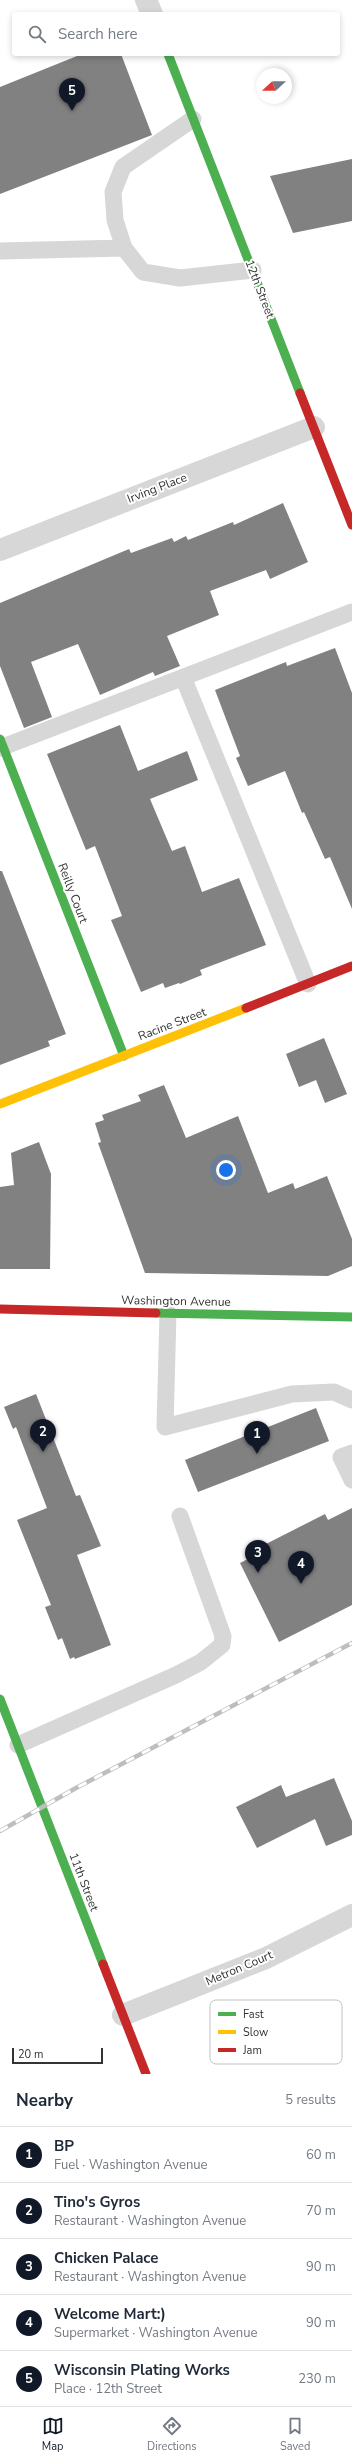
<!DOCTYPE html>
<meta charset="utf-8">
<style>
body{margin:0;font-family:"Nunito Sans",sans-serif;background:#f2f2f3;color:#1f2937}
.compass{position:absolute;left:256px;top:68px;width:36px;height:36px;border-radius:50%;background:#fff;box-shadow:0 2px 6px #0003;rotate:249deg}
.scale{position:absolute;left:12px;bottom:10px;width:91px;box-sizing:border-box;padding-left:4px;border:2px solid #333;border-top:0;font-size:11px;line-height:14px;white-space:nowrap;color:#333;-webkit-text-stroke:3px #fff;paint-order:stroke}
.you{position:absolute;left:226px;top:1170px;width:14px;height:14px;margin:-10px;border:3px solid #fff;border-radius:50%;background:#1a73e8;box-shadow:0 0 0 6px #1a73e833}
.badge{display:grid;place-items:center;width:26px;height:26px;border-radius:50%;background:#111827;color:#fff;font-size:13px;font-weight:700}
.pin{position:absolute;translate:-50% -33px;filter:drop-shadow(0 1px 2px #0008)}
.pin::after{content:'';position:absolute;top:21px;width:14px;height:12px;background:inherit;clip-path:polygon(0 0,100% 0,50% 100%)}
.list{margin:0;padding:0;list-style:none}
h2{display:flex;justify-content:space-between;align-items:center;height:52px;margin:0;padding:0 16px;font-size:17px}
h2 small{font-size:13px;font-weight:400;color:#747a83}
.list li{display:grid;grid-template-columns:26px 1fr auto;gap:12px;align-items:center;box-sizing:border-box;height:56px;padding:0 16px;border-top:1px solid #e0e1e3}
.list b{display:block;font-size:15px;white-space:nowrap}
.list p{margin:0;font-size:13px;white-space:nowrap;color:#747a83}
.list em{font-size:13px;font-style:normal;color:#747a83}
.icon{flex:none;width:22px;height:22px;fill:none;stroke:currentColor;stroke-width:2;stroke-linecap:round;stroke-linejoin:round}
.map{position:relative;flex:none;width:352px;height:2074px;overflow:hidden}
.search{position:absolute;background:#fff;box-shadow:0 2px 6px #0003;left:12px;right:12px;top:12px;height:44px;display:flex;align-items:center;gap:10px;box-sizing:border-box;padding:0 14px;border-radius:4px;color:#747a83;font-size:15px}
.sheet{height:332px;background:#fff}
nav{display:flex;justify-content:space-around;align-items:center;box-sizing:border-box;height:56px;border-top:1px solid #e0e1e3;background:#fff;font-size:11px;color:#747a83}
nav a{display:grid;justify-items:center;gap:2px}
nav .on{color:#111827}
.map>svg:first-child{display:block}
.building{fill:#818181}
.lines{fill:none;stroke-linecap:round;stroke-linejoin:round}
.lane{stroke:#d7d7d7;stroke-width:17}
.street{stroke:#d7d7d7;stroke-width:22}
.fast{stroke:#4caf50;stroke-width:9}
.slow{stroke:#ffc107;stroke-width:9}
.jam{stroke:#c62828;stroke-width:9}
.rail-casing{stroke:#bebebe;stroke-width:4.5}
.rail{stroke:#fff;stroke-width:3;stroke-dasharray:9;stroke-linecap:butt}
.labels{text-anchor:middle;stroke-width:4;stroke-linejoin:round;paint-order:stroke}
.street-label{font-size:12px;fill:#333;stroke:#fff}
.key{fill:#fff;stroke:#c2c2c2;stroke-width:1}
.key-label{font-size:11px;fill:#333}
</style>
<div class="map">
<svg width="352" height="2074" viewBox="0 0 352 2074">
<rect width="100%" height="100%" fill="#fff"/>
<path class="building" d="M82,54H121L152,135L0,194V87Z
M352,159V221L293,233L270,176Z
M283,503L308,562L270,579L266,570L210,591L219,615L167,636L180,666L155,676L153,672L100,695L78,644L31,662L52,717L24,728L0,666V603L129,549L131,553L172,538L174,542L186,536L188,540L233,522L234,525Z
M335,648L352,693V909L330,857L325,859L304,812L302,813L285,771L248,786L236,758L240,756L215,690L286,662L287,666Z
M120,725L138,771L187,751L198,780L150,799L172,851L185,846L202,892L239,878L266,945L200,970L202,975L180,984L179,983L165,988L163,983L141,992L111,920L122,916L95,846L86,850L47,754Z
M0,871H2L66,1034L48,1041L50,1046L0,1065Z
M324,1038L347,1094L325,1103L316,1080L299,1087L286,1054Z
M164,1085L186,1138L238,1116L268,1193L293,1183L295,1189L327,1176L352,1239V1266L328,1276L145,1273L98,1143L101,1142L95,1123L104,1120L102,1115L141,1101L138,1095Z
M39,1142L51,1174L50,1269H0V1187L14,1185L11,1153Z
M36,1394L76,1496L80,1495L101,1546L77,1555L111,1645L75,1659L74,1657L70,1659L62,1638L58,1640L45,1607L51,1605L17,1520L47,1508L16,1427L13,1429L4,1407Z
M316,1408L329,1441L198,1492L185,1460Z
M352,1508V1605L279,1642L240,1563L264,1551L262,1546L325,1514L328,1520Z
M334,1778L352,1821V1835L326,1846L315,1819L257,1848L236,1807L281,1785L286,1797Z"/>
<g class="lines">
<path class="lane" d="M193,119L123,167L113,192L115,220L124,248L143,272L180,278L253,270
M0,251L124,248
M183,677L308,984
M0,748L352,612
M168,1313L165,1427L292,1394L334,1392L352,1400
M352,1453L341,1457L352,1480
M18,1745L176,1675L201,1662L222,1645L223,1636L180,1516"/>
<path class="street" d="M146,0L152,14
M0,550L314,427
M123,2015L266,1958L352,1915"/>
<path class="fast" d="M168,54L300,393
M0,739L124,1056
M156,1313L352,1317
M0,1699L103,1964"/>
<path class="slow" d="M0,1104L246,1008"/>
<path class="jam" d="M300,393L352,525
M246,1008L352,966
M0,1309L156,1313
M103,1964L146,2074"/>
<g class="rail-casing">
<path id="rail" d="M0,1831L76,1788L352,1643"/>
</g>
<use href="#rail" class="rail"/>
</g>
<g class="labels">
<g class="street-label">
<text transform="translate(260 289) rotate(69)" y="4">12th Street</text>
<text transform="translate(157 488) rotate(-21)" y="4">Irving Place</text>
<text transform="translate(73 893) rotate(69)" y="4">Reilly Court</text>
<text transform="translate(172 1024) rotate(-21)" y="4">Racine Street</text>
<text transform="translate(176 1301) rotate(1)" y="4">Washington Avenue</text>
<text transform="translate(84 1882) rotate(69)" y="4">11th Street</text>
<text transform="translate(239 1968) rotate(-23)" y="4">Metron Court</text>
</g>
</g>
<rect x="210" y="2000" width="132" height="64" rx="6" class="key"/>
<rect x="218" y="2012" width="18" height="4" fill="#4caf50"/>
<rect x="218" y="2030" width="18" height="4" fill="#ffc107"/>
<rect x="218" y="2048" width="18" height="4" fill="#c62828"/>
<g class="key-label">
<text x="243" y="2018">Fast</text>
<text x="243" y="2036">Slow</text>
<text x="243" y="2054">Jam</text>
</g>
</svg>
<svg class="compass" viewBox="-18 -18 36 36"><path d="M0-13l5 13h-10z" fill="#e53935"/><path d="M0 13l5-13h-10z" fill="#747a83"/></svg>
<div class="scale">20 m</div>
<div class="you"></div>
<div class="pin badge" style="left:257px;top:1454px">1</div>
<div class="pin badge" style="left:43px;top:1452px">2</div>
<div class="pin badge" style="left:258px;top:1573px">3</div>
<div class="pin badge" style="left:301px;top:1584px">4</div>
<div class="pin badge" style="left:72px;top:111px">5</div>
<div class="search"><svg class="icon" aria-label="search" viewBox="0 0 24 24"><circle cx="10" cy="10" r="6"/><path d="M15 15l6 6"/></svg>Search here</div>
</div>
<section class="sheet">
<h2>Nearby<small>5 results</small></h2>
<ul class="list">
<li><span class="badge">1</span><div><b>BP</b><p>Fuel · Washington Avenue</p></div><em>60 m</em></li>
<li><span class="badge">2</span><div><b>Tino's Gyros</b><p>Restaurant · Washington Avenue</p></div><em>70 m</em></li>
<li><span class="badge">3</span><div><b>Chicken Palace</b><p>Restaurant · Washington Avenue</p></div><em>90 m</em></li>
<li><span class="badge">4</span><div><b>Welcome Mart:)</b><p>Supermarket · Washington Avenue</p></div><em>90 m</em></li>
<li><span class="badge">5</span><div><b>Wisconsin Plating Works</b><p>Place · 12th Street</p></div><em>230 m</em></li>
</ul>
</section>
<nav>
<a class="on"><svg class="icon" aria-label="map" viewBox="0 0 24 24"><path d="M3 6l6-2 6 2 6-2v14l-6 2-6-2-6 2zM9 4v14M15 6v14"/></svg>Map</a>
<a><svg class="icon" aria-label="directions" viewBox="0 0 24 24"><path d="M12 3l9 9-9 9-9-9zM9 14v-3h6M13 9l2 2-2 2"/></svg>Directions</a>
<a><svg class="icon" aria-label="saved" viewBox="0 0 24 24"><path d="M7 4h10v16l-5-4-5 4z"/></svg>Saved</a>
</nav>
